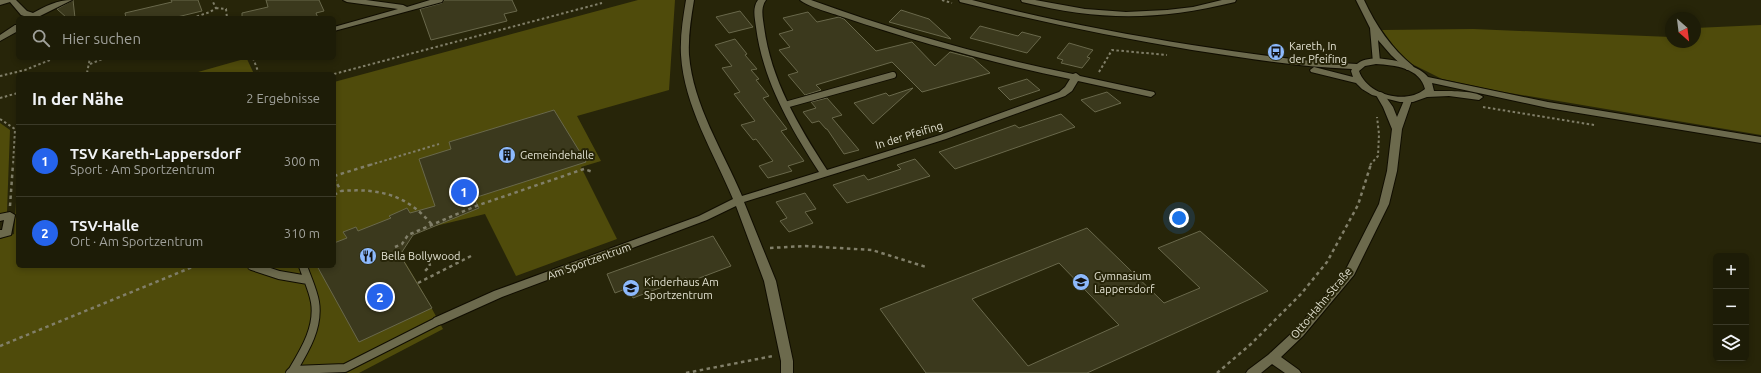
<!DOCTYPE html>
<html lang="de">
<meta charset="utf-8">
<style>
body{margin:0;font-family:Ubuntu,sans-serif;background:#2a2915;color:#f1f3f6}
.controls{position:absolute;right:12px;bottom:12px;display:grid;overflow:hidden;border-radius:6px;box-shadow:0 2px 6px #0003}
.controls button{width:36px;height:36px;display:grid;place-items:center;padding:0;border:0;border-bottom:1px solid #3b3a28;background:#1d1c07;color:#f1f3f6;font:20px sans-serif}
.compass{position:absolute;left:1665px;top:12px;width:36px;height:36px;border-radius:50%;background:#1d1c07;box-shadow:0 2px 6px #0003;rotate:152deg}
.you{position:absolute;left:1179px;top:218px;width:14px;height:14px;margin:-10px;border:3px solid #fff;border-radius:50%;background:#1a73e8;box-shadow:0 0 0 6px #1a73e833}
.badge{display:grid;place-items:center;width:26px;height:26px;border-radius:50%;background:#2563eb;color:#fff;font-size:13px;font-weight:700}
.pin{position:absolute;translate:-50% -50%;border:2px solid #fff;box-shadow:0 1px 4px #0006}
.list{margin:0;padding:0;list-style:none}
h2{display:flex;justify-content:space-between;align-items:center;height:52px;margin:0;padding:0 16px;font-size:17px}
h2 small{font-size:13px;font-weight:400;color:#a0a19b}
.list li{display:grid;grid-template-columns:26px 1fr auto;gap:12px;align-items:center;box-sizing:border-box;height:72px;padding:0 16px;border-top:1px solid #3b3a28}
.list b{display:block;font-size:15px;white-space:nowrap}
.list p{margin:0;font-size:13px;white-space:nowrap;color:#a0a19b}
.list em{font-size:13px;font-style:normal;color:#a0a19b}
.icon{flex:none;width:22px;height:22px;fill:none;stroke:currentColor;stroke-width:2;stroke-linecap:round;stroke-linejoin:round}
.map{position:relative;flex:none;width:1761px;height:373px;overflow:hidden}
.search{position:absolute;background:#1d1c07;box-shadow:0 2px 6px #0003;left:16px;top:16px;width:320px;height:44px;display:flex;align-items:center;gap:10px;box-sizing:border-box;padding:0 14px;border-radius:6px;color:#a0a19b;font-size:15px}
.panel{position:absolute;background:#1d1c07;box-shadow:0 2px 6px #0003;left:16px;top:72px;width:320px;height:196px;border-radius:6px}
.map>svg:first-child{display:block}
.green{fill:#4f4b0b}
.building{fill:#3b391d;stroke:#69684b;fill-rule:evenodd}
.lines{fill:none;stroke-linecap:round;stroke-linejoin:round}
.service-far1-casing{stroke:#100d00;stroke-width:8}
.service-casing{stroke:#100d00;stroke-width:10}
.minor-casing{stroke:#100d00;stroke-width:2}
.tertiary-casing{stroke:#100d00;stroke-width:2}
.path-far1{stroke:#817f69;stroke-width:2;stroke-dasharray:2.5 2.5;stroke-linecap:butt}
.path{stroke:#817f69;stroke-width:2.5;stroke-dasharray:3.5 3.5;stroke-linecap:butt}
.service-far1{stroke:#6c6a4d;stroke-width:6}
.service{stroke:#6c6a4d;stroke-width:8}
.minor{fill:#6c6a4d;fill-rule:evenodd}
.tertiary{fill:#6c6a4d;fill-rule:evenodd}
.labels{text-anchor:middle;stroke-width:4;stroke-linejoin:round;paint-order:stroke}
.poi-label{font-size:11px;fill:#e3e2d2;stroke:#272509;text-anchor:start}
.street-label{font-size:11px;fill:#e3e2d2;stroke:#272509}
</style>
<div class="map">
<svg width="1761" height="373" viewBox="0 0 1761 373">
<rect width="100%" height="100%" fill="#272509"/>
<path class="green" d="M638,0H675L669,90L577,116L601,161L581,167L617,239L516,276L485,214L390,237L420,287L443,329L359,373H0V239L14,234L18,169V266H334V82Z
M1761,25V135L1498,91L1442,79L1404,60L1382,30L1473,29L1671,37V42H1695V38H1697L1695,36V28Z
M244,59H247L254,74H191Z
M0,123L10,130L7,212L0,214Z"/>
<path class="building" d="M73,0L75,18H67L57,9Z
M171,0H198L202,11L173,18H126L125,13L172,2Z
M266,0H319L324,11L316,13L318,18H242V13L268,7Z
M444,0H512L517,11L504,14L507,21L431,40L420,9L442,3Z
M901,10L929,19L951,39L889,22Z
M740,11L753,27L729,33L716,17Z
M808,12L817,22L839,17L844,19L876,51L912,42L935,66L950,52L973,58L990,73L922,92L892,62L816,85L821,90L805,95L788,75L798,72L779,50L790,47L779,34L793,30L783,18Z
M980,26L1018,36L1022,32L1041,37L1027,53L970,38Z
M735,39L747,54L745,55L757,69L751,70L759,79L756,80L769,96L763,98L787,129L781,131L804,161L788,166L792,171L768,178L759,166L773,161L756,139L753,140L741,125L755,121L734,94L740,92L722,68L732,66L715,45Z
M1069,43L1093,50L1087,57L1090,58L1082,68L1061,63L1063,60L1057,58Z
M1027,79L1040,90L1010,100L998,88Z
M913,88L873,124L854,103L886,93L889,96Z
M1107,92L1121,103L1095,112L1081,100Z
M827,98L842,115L832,118L859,150L844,154L827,129H826L819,121L812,123L803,112L816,108L811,102Z
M554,110L586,162L474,198L479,208L413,235L400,255L432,308L359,342L317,266H334V243L347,238L343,232L356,227L358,231L391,218L389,216L407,208L410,213L435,206L419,159L451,149L449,142Z
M1061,114L1075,127L955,169L939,152L1015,125L1019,128Z
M915,159L930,176L847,203L833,185L864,175L868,180L901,169L897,165Z
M805,193L816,209L805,212L813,223L789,232L780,221L787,218L776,202Z
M1087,228L1164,303L1200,288L1158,248L1200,231L1268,291L1087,373H926L880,309ZM1059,263L1119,325L1028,366L972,299Z
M713,236L731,266L689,282L686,278L633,298L628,288L615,293L607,274Z"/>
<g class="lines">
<g class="service-far1-casing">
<path id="service-far1" d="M785,105L893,75"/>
</g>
<g class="service-casing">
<path id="service" d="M252,266L279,275L308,280
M293,370C305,350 319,327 315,302C313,290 307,278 303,266
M290,373L293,370L345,368L438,321"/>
</g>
<g class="minor-casing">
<path id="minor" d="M0,0H16L27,11L33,13C46,6 57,0 72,0L36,18H26L27,17L21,15L10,2L0,5Z
M343,0H366L403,5L407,7L430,0H443L442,2L334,31V27L398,9L347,2Z
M686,0H694C691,18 688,36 689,55C693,105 723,151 742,196L819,172C790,127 763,81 756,27C755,18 752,8 758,0H766C760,8 763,18 764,27C771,80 798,125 827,170L940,135L1059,92L1065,87L1070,79C993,63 917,42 843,17C832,13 808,7 800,0H811C896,31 984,56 1073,74L1076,73L1080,76L1154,92L1155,94L1151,97L1078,81L1072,91L1065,96L946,139L744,202L776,281L793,361V373H781V361L764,281L736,206L707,220L502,297L442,324L438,325L434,324L432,321L434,318L494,291L699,216L733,199C714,153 684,106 681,55C680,36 683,18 686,0Z
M1021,0H1035L1085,9L1126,12L1167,10L1193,7L1222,0H1236L1235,2C1157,21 1100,21 1022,2Z
M1356,0H1364C1376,26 1391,48 1413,66L1414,68L1413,70H1407L1391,55L1378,40L1380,61L1376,64L1373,63L1370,28Z
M15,25H18V31L0,41V35Z
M1380,92L1383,93L1393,107L1397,117L1405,98H1411L1412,100L1402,129L1397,171L1389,204L1354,275L1303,336L1281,357L1299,370L1301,373H1285L1272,364L1261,373H1246L1248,370L1268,355L1295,330L1344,273L1379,204L1387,171L1392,129L1383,107L1376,95Z
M10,212L15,215L11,235L0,238V230H2L4,220L0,221V214Z"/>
</g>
<g class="tertiary-casing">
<path id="tertiary" d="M959,0H972C1044,19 1118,33 1192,45C1246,53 1301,62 1357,64C1371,51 1418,63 1428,77L1548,102L1761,137V143L1548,108L1432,83L1434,91C1444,91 1476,90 1483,97L1479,100L1449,96L1427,97L1413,102H1400L1372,95L1362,89L1356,83L1311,72L1310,70L1314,67L1353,77L1351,71L1352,69C1298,67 1245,58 1192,50C1114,37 1037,21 960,2ZM1376,64C1395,65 1420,68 1425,89C1406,105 1367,95 1359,71L1365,66Z"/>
</g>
<path class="path-far1" d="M942,0L952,3
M216,8L226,9L227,18
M192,18L210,12L216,8L212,0
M253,58L259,74
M90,64L105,58
M1099,72L1112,50L1167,55
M87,73L90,58
M82,74H93
M334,74L602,3
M0,76L25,70L55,58
M0,98L18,93
M1483,107L1594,125
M0,119L15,129L13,165
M370,165L439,144
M1370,165L1378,156L1379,134L1377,117"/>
<path class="path" d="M334,176L373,164
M334,178L341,191C380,188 408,195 433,226
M334,195L341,191
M10,206L13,164
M395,247L402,244L408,235L476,206L584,169L593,172
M770,248L805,246L872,250L926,267
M419,260L423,258L429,259L430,266L425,271
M418,283L471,256
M0,346L195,266
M686,373L773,356
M1217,373L1251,344L1301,294L1327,262L1358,205L1371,164"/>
<use href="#service-far1" class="service-far1"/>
<use href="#service" class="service"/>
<use href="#minor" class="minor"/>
<use href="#tertiary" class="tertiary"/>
</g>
<defs>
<g id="bus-disc" transform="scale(0.9)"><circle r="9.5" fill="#8db9fc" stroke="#272509"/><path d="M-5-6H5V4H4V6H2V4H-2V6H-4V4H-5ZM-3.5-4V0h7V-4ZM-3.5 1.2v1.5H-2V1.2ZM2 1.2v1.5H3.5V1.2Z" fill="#111"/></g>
<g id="building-disc" transform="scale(0.9)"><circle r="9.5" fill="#8db9fc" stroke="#272509"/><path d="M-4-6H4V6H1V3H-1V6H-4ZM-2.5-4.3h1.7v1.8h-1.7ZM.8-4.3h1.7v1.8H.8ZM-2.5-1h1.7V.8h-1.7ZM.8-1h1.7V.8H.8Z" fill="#111"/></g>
<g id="restaurant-disc" transform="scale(0.9)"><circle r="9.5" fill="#8db9fc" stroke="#272509"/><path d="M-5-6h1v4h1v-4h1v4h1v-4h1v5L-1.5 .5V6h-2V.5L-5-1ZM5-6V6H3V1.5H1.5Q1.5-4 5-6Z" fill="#111"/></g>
<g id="school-disc" transform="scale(0.9)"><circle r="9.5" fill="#8db9fc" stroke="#272509"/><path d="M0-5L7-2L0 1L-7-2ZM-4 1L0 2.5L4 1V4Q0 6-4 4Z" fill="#111"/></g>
</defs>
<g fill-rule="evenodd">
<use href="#bus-disc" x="1276" y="52"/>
<use href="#building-disc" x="507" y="155"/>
<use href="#restaurant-disc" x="368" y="256"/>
<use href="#school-disc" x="1081" y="282"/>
<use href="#school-disc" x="631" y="288"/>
</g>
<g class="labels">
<g class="poi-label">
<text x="1289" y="50">Kareth, In<tspan x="1289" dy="13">der Pfeifing</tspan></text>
<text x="520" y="159">Gemeindehalle</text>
<text x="381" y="260">Bella Bollywood</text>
<text x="1094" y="280">Gymnasium<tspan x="1094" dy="13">Lappersdorf</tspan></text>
<text x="644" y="286">Kinderhaus Am<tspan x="644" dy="13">Sportzentrum</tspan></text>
</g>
<g class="street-label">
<text transform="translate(909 135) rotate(-17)" y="4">In der Pfeifing</text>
<text transform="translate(589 261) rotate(-20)" y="4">Am Sportzentrum</text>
<text transform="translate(1321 303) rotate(-50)" y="4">Otto-Hahn-Straße</text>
</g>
</g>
</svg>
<div class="controls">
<button>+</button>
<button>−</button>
<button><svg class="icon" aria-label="layers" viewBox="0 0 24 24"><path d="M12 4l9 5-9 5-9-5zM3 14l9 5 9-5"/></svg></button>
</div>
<svg class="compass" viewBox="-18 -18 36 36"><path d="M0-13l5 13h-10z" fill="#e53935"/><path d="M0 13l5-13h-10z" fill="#a0a19b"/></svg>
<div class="you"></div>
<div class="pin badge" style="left:464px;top:192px">1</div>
<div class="pin badge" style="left:380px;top:297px">2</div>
<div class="search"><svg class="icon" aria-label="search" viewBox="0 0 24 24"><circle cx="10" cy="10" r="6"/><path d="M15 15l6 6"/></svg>Hier suchen</div>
<section class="panel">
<h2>In der Nähe<small>2 Ergebnisse</small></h2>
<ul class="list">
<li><span class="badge">1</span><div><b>TSV Kareth-Lappersdorf</b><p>Sport · Am Sportzentrum</p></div><em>300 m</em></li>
<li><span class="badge">2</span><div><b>TSV-Halle</b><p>Ort · Am Sportzentrum</p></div><em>310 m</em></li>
</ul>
</section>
</div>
